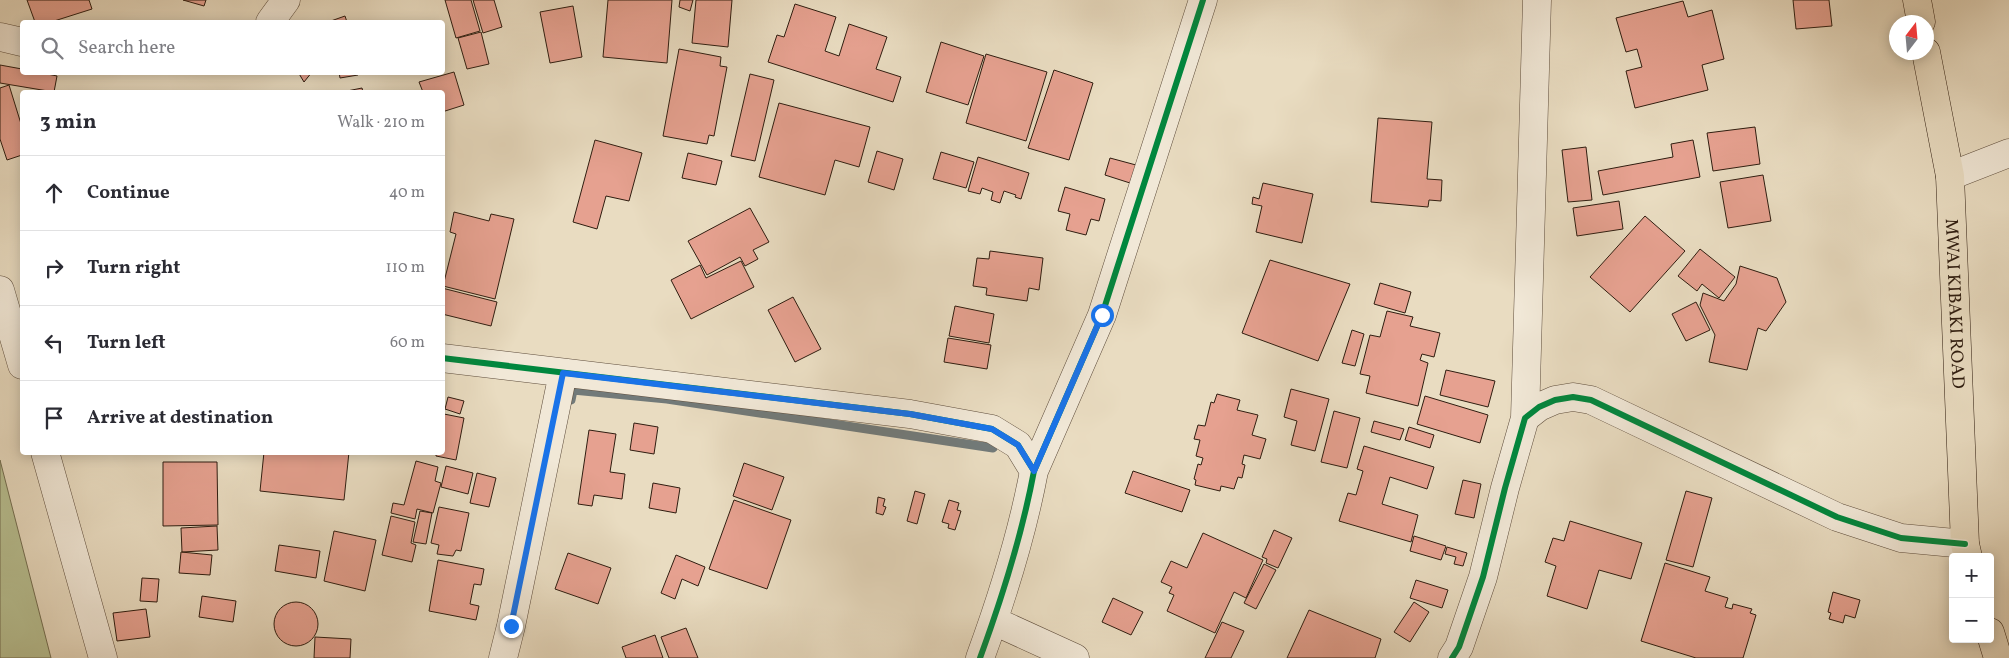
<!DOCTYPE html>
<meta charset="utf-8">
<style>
body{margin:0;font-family:Vollkorn,serif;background:#f2f2f3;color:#2b2b33}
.controls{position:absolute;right:15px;bottom:15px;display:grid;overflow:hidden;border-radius:5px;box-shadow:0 2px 12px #0003}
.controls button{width:45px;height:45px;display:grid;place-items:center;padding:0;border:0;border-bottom:1px solid #e1e1e2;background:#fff;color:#2b2b33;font:25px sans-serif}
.compass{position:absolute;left:1889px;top:15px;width:45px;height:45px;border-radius:50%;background:#fff;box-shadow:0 2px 12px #0003;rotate:16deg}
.stop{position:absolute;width:15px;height:15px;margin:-11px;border:4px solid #1a73e8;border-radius:50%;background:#fff}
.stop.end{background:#1a73e8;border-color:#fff;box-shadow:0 1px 5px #0008}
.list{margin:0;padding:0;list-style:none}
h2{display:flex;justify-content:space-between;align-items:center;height:65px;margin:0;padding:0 20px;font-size:21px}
h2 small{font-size:16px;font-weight:400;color:#7c7c81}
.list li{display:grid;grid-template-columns:32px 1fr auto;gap:15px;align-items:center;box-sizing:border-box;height:75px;padding:0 20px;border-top:1px solid #e1e1e2}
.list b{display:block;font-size:19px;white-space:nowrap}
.list em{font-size:16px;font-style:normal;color:#7c7c81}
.icon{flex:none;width:28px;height:28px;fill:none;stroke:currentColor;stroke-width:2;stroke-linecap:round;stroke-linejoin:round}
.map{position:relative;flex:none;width:2009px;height:658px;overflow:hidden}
.search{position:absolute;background:#fff;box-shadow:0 2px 12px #0003;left:20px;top:20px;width:425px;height:55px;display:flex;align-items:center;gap:12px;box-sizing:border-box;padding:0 18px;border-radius:5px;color:#7c7c81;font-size:19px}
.panel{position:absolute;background:#fff;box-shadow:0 2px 12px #0003;left:20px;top:90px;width:425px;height:365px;border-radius:5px}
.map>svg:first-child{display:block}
.green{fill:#b8c092;stroke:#746e51}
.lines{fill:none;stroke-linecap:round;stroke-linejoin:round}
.stream{stroke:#727a79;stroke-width:9}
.building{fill:#e6a190;stroke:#2f1d10}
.minor-casing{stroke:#5e4d3c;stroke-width:29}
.major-casing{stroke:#2f1d10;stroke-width:29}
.minor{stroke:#f1e8d7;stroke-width:28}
.major{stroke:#e9dcc1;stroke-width:28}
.cycleway-casing{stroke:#f1e8d7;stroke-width:9}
.cycleway{stroke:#00873e;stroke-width:6}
.route{stroke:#1a73e8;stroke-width:6}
.labels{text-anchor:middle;stroke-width:4;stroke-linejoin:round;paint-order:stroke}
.street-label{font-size:18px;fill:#2f1d10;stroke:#f1e8d7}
</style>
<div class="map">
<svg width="2009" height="658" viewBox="0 0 2009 658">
<rect width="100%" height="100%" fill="#e9dcc1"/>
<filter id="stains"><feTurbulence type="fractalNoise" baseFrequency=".004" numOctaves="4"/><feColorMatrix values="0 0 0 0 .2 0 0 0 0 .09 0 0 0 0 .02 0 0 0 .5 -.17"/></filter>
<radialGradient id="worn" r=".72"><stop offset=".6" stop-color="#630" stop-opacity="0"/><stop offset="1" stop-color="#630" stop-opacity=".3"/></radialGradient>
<path class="green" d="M0,460L51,658H0Z"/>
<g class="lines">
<path class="stream" d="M571,400L573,390L667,399L993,448"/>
</g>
<path class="building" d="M27,0H89L92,9L51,22H35Z
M183,0H206L204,6Z
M445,0H471L480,31L456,38Z
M473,0H494L502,27L483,33Z
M608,0H672L667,63L603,57Z
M680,0H693L690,11L679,7Z
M696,0H732L728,47L692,43Z
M1793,0H1829L1832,26L1796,29Z
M1683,1L1688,17L1712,10L1724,59L1702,65L1708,90L1635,108L1626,71L1642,67L1637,49L1626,52L1616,18Z
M795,4L836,17L825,51L839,56L849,24L887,37L876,69L901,77L893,102L768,62L777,35L784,37Z
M573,6L582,57L550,63L540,12Z
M345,16L347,22H328Z
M481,32L489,64L467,69L458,38Z
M941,42L984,56L968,105L926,92Z
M679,49L721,57L720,66L727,67L714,136L709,135L707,144L663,136Z
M986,54L1047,72L1026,141L966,123Z
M0,65L22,69V72H38L57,76L54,92L0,83Z
M1054,70L1093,83L1069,160L1028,148Z
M298,72H312L304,82Z
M339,72H357L358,75L340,78Z
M454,72L464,105L442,112V92H423L419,82Z
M750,74L774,80L755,161L731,156Z
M9,85L22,127V155L7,160L0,139V88Z
M362,88L363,92H342Z
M779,103L870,127L859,167L835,160L825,195L759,177Z
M1378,118L1432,122L1427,179L1442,180L1441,201L1429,200L1428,207L1371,202Z
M1755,127L1760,164L1713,171L1707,133Z
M595,140L642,153L629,201L606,196L597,229L573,222Z
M1693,140L1700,177L1603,195L1598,171L1673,157L1671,144Z
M1586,147L1592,200L1568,202L1562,150Z
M877,151L903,159L894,190L868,182Z
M941,152L974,162L966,188L933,179Z
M688,153L722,161L716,185L682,178Z
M978,157L1029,173L1021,199L1015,197L1016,195L1004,191L1000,203L991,200L993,192L982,188L980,194L968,191Z
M1110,158L1136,165L1130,183L1105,175Z
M1763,175L1771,221L1728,228L1720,182Z
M1263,183L1313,194L1302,243L1256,232L1262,206L1252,204L1253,197L1259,199Z
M1065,187L1105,199L1099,221L1091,219L1086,235L1066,230L1070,214L1058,211Z
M1619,201L1623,229L1577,236L1573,208Z
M750,208L769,242L753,250L758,259L745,266L740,257L707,275L688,241Z
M454,212L489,221L491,214L514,219L495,299L443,286L456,234L450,232Z
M1645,216L1685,251L1630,312L1590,277Z
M1700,249L1735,277L1719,298L1702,284L1697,291L1678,276Z
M990,251L1043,258L1039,290L1029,288L1027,301L986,295L987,288L973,286L977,258L989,259Z
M1270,260L1350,284L1318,361L1242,333Z
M741,261L754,287L691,319L671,280L700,265L706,278Z
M1740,266L1777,278L1786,302L1766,331L1758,328L1747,370L1709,362L1715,335L1700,305L1703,293L1724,301L1736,284Z
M1380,283L1411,292L1405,313L1374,304Z
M442,288L497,302L491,326L442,314Z
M793,297L821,349L795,362L768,310Z
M1696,302L1710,330L1686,341L1672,314Z
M955,306L994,314L989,343L949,336Z
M1387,311L1413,317L1410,326L1440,333L1434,357L1422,354L1420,360L1428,363L1418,406L1366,393L1370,376L1360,374L1370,335L1380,337Z
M1352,330L1364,334L1355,366L1342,363Z
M948,338L991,345L987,369L944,362Z
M1446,370L1495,381L1488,407L1440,395Z
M1291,389L1329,399L1315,451L1291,445L1297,421L1284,417Z
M1217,394L1240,400L1237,410L1258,415L1252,435L1266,439L1260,459L1244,455L1242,464L1245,465L1242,478L1238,477L1234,489L1221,486L1220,491L1195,485L1196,480L1194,479L1198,464L1201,465L1203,458L1196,456L1200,440L1194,439L1198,425L1205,426L1211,402L1214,403Z
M1425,396L1488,415L1480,443L1417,424Z
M448,397L464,401L460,414L445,409Z
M1334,411L1360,418L1347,468L1321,462Z
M444,414L464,418L456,460L436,456V452H442Z
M1374,421L1404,429L1400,440L1371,432Z
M634,423L658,427L654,454L630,450Z
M1409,427L1434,435L1430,448L1405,440Z
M589,430L616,434L610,472L625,474L622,499L594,495L592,506L578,504Z
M1364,446L1434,467L1427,489L1390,477L1382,504L1418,515L1411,542L1339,521L1348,493L1356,495L1363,471L1357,469Z
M264,452H349L344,500L260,491Z
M416,461L438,467L435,481L441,483L433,513L417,509L415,519L391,513L393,503L404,505Z
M163,462H217L218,525L163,526Z
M744,463L784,477L772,510L733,496Z
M446,466L473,473L468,494L441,487Z
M1133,471L1190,490L1182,512L1125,493Z
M477,473L496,478L489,507L470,503Z
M1463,480L1481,484L1474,518L1455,514Z
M653,483L680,488L676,513L649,508Z
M915,491L925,494L917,524L907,521Z
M1686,491L1712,498L1693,567L1666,560Z
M878,497L885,499L883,506L886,507L883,515L876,513Z
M734,500L791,520L767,589L709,569Z
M949,500L959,503L957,510L961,511L955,530L948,528L949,524L942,522Z
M439,507L469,513L461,551L456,550L453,556L437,554L439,545L431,543Z
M420,511L432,513L426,544L413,542Z
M391,516L415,522L411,543L416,545L412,562L382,555Z
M1570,521L1642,543L1631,579L1599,570L1587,609L1547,596L1556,566L1545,562L1553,538L1564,541Z
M217,526L218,550L182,552L181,528Z
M1274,530L1292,538L1278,568L1266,563L1267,559L1262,557Z
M334,531L376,540L365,591L324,581Z
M1203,533L1263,560L1246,598L1234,592L1215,633L1167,611L1174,595L1169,593L1172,587L1161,582L1171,561L1187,568Z
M1414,536L1446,546L1441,560L1410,551Z
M279,545L320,551L316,578L275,571Z
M1447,547L1467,553L1463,566L1454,564L1456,557L1445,554Z
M181,552L212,555L210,575L179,573Z
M568,553L611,568L598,604L555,589Z
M676,555L705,567L698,586L682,579L675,599L661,593Z
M438,560L484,569L481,585L474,584L470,604L479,606L476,620L429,611Z
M1665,563L1710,577L1705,591L1728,598L1725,607L1732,609L1733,604L1752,609L1750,613L1756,615L1743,658H1696L1641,641Z
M1264,564L1276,570L1256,609L1244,603Z
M142,578L159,579L157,602L140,601Z
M1416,580L1448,590L1442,608L1410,598Z
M1833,592L1860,600L1855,618L1845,615L1843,623L1829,619L1831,613L1828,612Z
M202,596L236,601L233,622L199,617Z
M1113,598L1143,612L1131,635L1102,622Z
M1414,602L1429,612L1410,642L1394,632Z
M274 624a22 22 0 1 1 44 0a22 22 0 1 1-44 0Z
M146,609L150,637L117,641L113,613Z
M1309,610L1381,639L1375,658H1287Z
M1222,622L1244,631L1231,658H1205Z
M686,628L698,658H669L661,637Z
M655,635L663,658H626L622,647Z
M315,637L351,639L350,658H314Z"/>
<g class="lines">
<g class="minor-casing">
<path id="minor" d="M270,22L286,0
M0,37L22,42
M1950,176L2009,153
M0,290L22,365
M442,358L910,414L992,429L1018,445L1034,471C1022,535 1002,598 980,658
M1525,418L1537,0
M45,452L103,658
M1034,471L1102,315L1203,0
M994,621L1075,658
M503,658L511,626L563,373
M1452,658L1459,647L1483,577L1505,488L1525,418L1539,407L1555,400L1573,397L1591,400L1837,517L1901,538L1965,544"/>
</g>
<g class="major-casing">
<g id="major">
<path d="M1917,0L1921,22"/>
<path id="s1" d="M1926,52L1950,176L1965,544L1968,557"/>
<path d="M1990,632L1998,658"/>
</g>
</g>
<use href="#minor" class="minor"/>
<use href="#major" class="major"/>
<g class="cycleway-casing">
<path id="cycleway" d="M442,358L910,414L992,429L1018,445L1034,471C1022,535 1002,598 980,658
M1034,471L1102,315L1203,0
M1452,658L1459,647L1483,577L1505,488L1525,418L1539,407L1555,400L1573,397L1591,400L1837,517L1901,538L1965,544"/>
</g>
<use href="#cycleway" class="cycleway"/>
</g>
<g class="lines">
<path class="route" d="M511,626L563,373L910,414L992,429L1018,445L1034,471L1102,315"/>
</g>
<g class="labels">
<g class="street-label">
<text dy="6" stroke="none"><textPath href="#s1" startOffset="254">MWAI KIBAKI ROAD</textPath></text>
</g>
</g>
<rect width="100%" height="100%" filter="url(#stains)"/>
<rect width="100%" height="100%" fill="url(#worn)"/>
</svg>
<div class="controls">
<button>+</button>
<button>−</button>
</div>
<svg class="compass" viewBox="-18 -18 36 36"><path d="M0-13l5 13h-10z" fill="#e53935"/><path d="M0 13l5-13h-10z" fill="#7c7c81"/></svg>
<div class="stop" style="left:1102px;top:315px"></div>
<div class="stop end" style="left:511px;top:626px"></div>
<div class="search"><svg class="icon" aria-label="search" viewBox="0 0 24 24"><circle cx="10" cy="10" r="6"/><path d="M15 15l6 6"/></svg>Search here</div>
<section class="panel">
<h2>3 min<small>Walk · 210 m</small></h2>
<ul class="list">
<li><svg class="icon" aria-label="ahead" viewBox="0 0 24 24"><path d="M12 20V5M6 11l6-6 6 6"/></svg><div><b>Continue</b></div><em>40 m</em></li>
<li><svg class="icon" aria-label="right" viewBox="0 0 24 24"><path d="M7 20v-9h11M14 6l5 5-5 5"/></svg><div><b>Turn right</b></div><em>110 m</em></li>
<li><svg class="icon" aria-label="left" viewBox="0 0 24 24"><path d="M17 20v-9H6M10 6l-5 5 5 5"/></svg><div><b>Turn left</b></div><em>60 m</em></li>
<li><svg class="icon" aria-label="arrive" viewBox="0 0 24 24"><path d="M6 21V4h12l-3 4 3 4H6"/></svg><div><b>Arrive at destination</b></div></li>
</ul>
</section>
</div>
